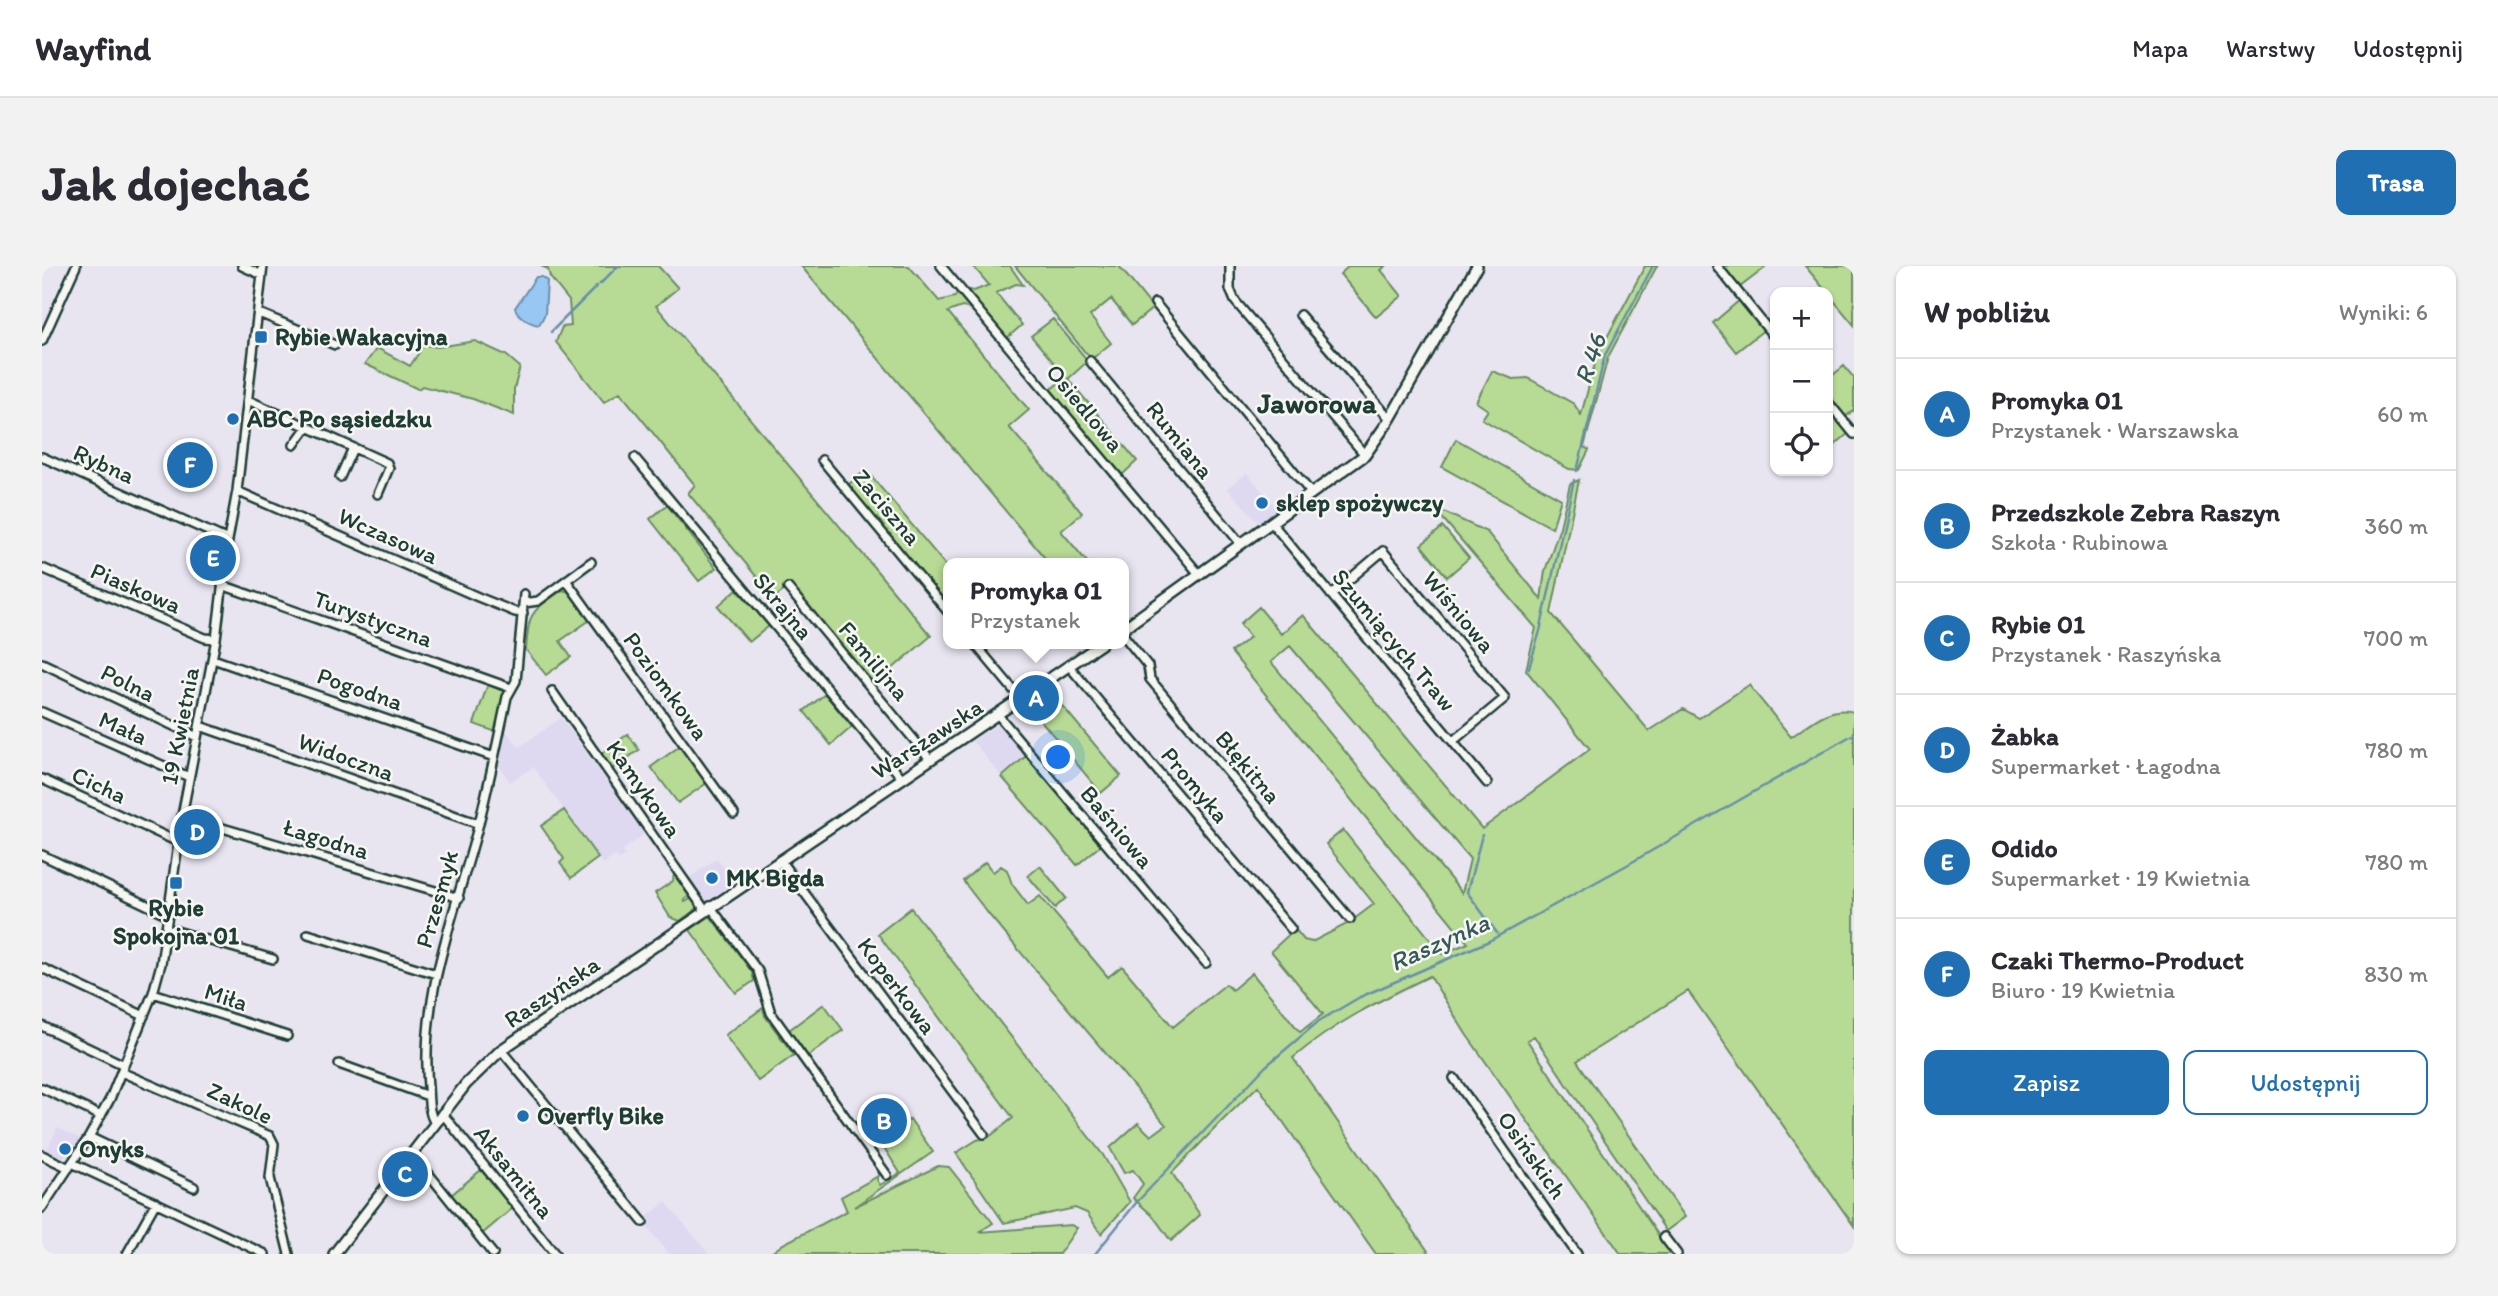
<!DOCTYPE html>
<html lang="pl">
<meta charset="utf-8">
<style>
body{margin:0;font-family:Itim,sans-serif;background:#f2f2f3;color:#2b2b33}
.controls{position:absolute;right:21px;top:21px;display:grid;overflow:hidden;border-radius:14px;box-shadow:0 2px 5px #0004}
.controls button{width:63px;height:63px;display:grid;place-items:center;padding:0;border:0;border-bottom:2px solid #e1e1e2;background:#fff;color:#2b2b33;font:35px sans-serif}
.you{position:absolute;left:1017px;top:492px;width:24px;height:24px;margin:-18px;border:5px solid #fff;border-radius:50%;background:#1a73e8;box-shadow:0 0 0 10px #1a73e833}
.badge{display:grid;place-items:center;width:46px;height:46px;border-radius:50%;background:#1f6fb2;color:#fff;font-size:23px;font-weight:700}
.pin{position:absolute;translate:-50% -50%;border:4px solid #fff;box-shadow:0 2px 7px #0006}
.popup{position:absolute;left:901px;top:292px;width:186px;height:91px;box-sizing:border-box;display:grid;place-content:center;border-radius:14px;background:#fff;filter:drop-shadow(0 2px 5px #0005);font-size:23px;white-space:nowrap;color:#7c7c81}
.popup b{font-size:26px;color:#2b2b33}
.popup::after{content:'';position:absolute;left:50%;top:100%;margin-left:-14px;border:14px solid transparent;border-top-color:#fff}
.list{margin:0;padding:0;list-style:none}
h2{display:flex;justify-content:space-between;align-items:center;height:91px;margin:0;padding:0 28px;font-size:30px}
h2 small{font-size:23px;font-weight:400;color:#7c7c81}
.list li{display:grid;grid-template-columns:46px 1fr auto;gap:21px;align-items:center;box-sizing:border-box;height:112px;padding:0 28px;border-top:2px solid #e1e1e2}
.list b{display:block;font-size:26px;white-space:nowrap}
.list p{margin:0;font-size:23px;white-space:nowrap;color:#7c7c81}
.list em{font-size:23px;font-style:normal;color:#7c7c81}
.actions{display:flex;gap:14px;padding:21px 28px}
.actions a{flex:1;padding:16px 0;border:2px solid #1f6fb2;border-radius:14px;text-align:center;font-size:24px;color:#1f6fb2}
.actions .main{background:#1f6fb2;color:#fff}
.icon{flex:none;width:38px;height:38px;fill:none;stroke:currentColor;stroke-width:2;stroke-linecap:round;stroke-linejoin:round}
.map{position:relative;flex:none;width:1812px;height:988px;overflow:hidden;border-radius:14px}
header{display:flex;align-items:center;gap:42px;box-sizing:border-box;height:98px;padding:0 35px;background:#fff;border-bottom:2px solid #e1e1e2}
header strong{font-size:33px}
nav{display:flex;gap:38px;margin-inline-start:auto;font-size:24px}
.intro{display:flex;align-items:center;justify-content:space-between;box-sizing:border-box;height:168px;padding:0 42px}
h1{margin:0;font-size:49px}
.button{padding:18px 32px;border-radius:14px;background:#1f6fb2;color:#fff;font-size:24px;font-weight:700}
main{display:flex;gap:42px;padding:0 42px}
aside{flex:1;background:#fff;border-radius:14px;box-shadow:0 2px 5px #0004}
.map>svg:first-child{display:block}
.built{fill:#ded9f0}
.green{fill:#b7db95;stroke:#6b8c64;stroke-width:2;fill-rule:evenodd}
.water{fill:#98c7f3;stroke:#6890a7;stroke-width:2}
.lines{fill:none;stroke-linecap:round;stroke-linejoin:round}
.stream{stroke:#6890a7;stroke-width:2.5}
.minor-casing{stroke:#1f3d34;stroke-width:12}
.tertiary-casing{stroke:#1f3d34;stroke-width:14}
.minor{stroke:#f6f6f2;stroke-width:7}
.tertiary{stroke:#f6f6f2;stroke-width:9}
.poi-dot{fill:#1f6fb2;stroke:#f6f6f2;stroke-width:2.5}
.labels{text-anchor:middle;stroke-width:5;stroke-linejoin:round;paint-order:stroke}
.poi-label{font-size:24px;font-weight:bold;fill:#1f3d34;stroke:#f6f6f2;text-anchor:start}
.street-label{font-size:24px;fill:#1f3d34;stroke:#f6f6f2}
.water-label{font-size:26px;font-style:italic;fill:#37595a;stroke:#f6f6f2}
.quarter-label{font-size:28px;font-weight:bold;fill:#1f3d34;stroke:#f6f6f2}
</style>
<header>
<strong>Wayfind</strong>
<nav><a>Mapa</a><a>Warstwy</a><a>Udostępnij</a></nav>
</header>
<div class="intro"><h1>Jak dojechać</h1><a class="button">Trasa</a></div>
<main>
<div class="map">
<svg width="1812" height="988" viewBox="0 0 1812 988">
<rect width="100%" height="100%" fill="#e8e5f1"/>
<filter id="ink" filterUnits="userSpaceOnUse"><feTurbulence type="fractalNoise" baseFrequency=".0143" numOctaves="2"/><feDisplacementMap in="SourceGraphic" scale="14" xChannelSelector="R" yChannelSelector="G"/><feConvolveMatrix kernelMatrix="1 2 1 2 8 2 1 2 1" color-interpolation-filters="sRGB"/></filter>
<g filter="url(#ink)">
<path class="built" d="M1205,207L1236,244L1217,257L1185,222Z
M519,452L601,563L600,570L580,585L583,589L577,593L573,590L561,598L491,501L468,516L457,500L455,490L462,462L477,481Z
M957,458L984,490L960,511L930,475Z
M675,592L692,616L663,637L647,612Z
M852,831L868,853L831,880L815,857Z
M15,862L39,873L28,891L23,889L20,895L4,887Z
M624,935V936L667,988H627L604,960L608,957L604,952Z"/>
<path class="green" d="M499,0H616L636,22L614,40L889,370L831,419L748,320L732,332L646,227L653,219L578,126L562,136L514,76L520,61L529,60L527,35L508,11L506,3Z
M759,0H867L897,35L913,31L915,26L929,43L920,41L906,46L987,144L967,161L1040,247L1019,265L1046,297H1007Z
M931,0H968L981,19L974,18L954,27L980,59L965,72L924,23L932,25L947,19Z
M973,0H1077L1111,42L1090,59L1069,33L1048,50L1069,77L1051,92L1042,85Z
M1307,0H1344L1339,4L1360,30L1334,51L1298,8Z
M1603,0H1615L1566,91L1542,181L1547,184L1537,204L1527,203L1440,153L1446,144L1434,136L1450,105L1471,113L1486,112L1532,138L1539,149L1555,90Z
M1681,0H1721L1723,2L1698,21Z
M1763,0H1812V59Z
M1699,33L1723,63L1694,86L1671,57Z
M1011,53L1046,95L1026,113L1095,195L1080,209L1008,124L1024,111L989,70Z
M433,75L464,89L478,101L472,123V149L431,133L380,120L376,123L323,98L335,82L368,100L382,79L396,81Z
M1802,100L1812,112V144L1803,151L1786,131V113Z
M1786,139L1808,166L1786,185Z
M1414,173L1519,233L1510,262L1400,201Z
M824,204L906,302V338L806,219Z
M1537,214L1509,347L1607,465L1641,443L1657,452L1707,419L1749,471C1768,458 1787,439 1812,446V960L1646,725L1535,795L1643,951L1624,965L1492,770L1485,774L1629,988H1579L1424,768L1388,710C1340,733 1292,757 1251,792L1388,988H1334L1216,820L1182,853L1130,907L1158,949L1129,975L1111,950L1091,932L1101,918L1091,904L1082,907L1068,882L1096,857L1109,870L1124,859L949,651L921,615L943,596L951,606L959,600L965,604L970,618L986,639L998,630L1066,711L1080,700L1131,761L1184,718L1190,724L1210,707L1258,766L1281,748L1229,685L1253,663L1262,674L1270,676L1307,657L1332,638L1284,578L1301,564L1400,688L1426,677L1189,386L1208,371L1198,358L1217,341L1239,368L1261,349L1440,563L1548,483L1484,404L1494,362L1391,241L1445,266L1499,333L1503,305L1518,261L1528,218ZM1248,380L1428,593L1420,627L1229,396Z
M625,239L674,302L657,315L608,253Z
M1401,261L1427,292L1405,311L1379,279Z
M695,323L727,360L707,376L676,340Z
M520,324L528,326L548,354L518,375L529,391L504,409L484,384C487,345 488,347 520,324Z
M446,418L463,426L454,466L432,458Z
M1007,424L1079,510L1059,527L986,439Z
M783,428L810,461L789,479L762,445Z
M586,468L597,484L570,503L559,488Z
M638,480L665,517L636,537L609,501Z
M984,490L1059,579L1035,599L960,511Z
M522,544L556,592L529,612L518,597L522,593L499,560Z
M998,600L1024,632L1013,642L986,610Z
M632,607L647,630L642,634L643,636L650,632L657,641L638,655L628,651L613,627L631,615Z
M869,642L1061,889L1088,936L1059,968L1045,947L1033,942L962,957L914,887L935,874L947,871L971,852L836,668Z
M668,650L710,706L712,715L694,727L648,664Z
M782,738L801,764L766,790L747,764Z
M721,742L723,750L752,789L716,815L683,769Z
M868,853L891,886L812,941L896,900L907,901L951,957L937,966L1029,959L1035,962L1017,988H728L741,978L805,945L799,931L836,910L837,905L831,897L833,896L839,904L835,914L838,919L858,907L838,875Z
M439,904L471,942L439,969L408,930Z"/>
<path class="water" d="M494,11H500L505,15L503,48L497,59C489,58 476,51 473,42Z"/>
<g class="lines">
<path class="stream" d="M558,18L576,0
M509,66L555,20
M1535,205L1563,89L1611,0
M1487,402L1498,365L1532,214
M1440,569L1425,626L1455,667
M1053,988L1094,937L1223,801L1277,755L1318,731L1447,675L1585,599L1812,468"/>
<g class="minor-casing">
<path id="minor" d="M200,0L220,9
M899,0L1157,308
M1188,0V23L1193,35L1323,189
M1675,0L1733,72
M1113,37L1270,228
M217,47L293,79
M1258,49L1348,153
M0,75L34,0
M1048,95L1199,278
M206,134L345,197L347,202L336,228
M1786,136L1812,168
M252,179L265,161
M0,191L186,274
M593,192L860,512
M780,194L906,346
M298,211L311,182
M195,225L436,331L473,346L481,347
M1229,256L1445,517
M0,302L163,372L174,373
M524,314L692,548
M180,319L469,422
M746,322L888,493
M1289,329L1341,285L1463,432L1411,475
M482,337L496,335L549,296
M1082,370L1106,400L1108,413L1308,653
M933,378L979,433
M171,393L452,491
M0,397L155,471
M1027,400L1249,663
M510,425L663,644
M0,446L147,511
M956,449L1164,697
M158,460L437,558
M0,513L136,576
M140,550L417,632
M0,589L126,649
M738,594L942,868
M668,640L716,705L729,747L845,909
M124,662L231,693
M266,668L394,708
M0,702L102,750
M111,727L245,770
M0,760L82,799
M459,784L601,956
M297,798L386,830
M79,806L228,870L232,878L228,912L247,988
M1412,812L1535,988
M0,822L59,850
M400,847L513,988
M393,857C386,847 387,833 386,821C378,729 413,648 436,561C447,518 456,474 465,431L474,415L482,328
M47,871L152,921
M370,887L451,988
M0,889L27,902
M30,897L223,988
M0,942L47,871L68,833L111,727L119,698L140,550L174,373L186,274L195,225L221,0
M1622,971L1635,988
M85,988L114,936"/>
</g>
<g class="tertiary-casing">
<path id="tertiary" d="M1082,362L1323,189L1348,153L1435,0
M292,988L424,818L459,784L1059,378"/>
</g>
<use href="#minor" class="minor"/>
<use href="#tertiary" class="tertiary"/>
</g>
</g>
<g class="poi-dot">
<rect x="212" y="64" width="14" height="14" rx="3.5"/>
<circle cx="191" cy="153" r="7"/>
<circle cx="1220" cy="237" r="7"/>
<circle cx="670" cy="612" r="7"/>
<rect x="127" y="610" width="14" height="14" rx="3.5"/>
<circle cx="481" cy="850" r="7"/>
<circle cx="23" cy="883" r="7"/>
</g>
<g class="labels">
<g class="poi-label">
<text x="233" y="79">Rybie Wakacyjna</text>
<text x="205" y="161">ABC Po sąsiedzku</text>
<text x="1234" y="245">sklep spożywczy</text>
<text x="684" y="620">MK Bigda</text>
<text x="134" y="650" text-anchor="middle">Rybie<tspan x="134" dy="28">Spokojna 01</tspan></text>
<text x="495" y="858">Overfly Bike</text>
<text x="37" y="891">Onyks</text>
</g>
<g class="street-label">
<text transform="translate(1043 142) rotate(50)" y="8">Osiedlowa</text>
<text transform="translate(1138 174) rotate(51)" y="8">Rumiana</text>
<text transform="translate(62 198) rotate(24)" y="8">Rybna</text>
<text transform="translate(845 241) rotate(50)" y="8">Zaciszna</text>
<text transform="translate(346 270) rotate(24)" y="8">Wczasowa</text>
<text transform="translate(94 322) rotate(23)" y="8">Piaskowa</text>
<text transform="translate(741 340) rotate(50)" y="8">Skrajna</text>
<text transform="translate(1417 346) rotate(50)" y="8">Wiśniowa</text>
<text transform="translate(331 353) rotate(20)" y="8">Turystyczna</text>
<text transform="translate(1352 374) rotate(50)" y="8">Szumiących Traw</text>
<text transform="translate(832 395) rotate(50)" y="8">Familijna</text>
<text transform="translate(86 417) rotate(26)" y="8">Polna</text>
<text transform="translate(624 420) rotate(54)" y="8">Poziomkowa</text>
<text transform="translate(318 423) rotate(19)" y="8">Pogodna</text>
<text transform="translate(138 460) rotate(-79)" y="8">19 Kwietnia</text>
<text transform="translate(81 462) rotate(24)" y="8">Mała</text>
<text transform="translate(885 473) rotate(-33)" y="8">Warszawska</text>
<text transform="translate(304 491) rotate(20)" y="8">Widoczna</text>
<text transform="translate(1206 501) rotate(50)" y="8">Błękitna</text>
<text transform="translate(57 519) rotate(25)" y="8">Cicha</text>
<text transform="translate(1153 519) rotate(50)" y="8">Promyka</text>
<text transform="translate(602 523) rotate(55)" y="8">Kamykowa</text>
<text transform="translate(1075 561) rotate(50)" y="8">Baśniowa</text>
<text transform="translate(284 573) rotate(17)" y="8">Łagodna</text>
<text transform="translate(395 633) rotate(-74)" y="8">Przesmyk</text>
<text transform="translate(855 720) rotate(53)" y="8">Koperkowa</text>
<text transform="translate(510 726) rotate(-34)" y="8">Raszyńska</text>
<text transform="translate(184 731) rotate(18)" y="8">Miła</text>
<text transform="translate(198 837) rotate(25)" y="8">Zakole</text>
<text transform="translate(1490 889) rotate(55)" y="8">Osińskich</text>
<text transform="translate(472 906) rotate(51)" y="8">Aksamitna</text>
</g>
<g class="water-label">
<text transform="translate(1548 93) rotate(-71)" y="9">R 46</text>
<text transform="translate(1397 676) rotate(-24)" y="9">Raszynka</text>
</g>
<g class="quarter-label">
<text x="1275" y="147">Jaworowa</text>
</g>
</g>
</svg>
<div class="controls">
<button>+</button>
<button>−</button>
<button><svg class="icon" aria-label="locate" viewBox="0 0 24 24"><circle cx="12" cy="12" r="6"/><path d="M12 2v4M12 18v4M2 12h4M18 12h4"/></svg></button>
</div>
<div class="you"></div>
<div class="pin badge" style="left:994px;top:432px">A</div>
<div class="popup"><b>Promyka 01</b>Przystanek</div>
<div class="pin badge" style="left:842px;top:855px">B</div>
<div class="pin badge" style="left:363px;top:908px">C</div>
<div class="pin badge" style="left:155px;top:566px">D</div>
<div class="pin badge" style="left:171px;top:292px">E</div>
<div class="pin badge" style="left:148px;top:199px">F</div>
</div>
<aside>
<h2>W pobliżu<small>Wyniki: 6</small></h2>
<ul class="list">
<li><span class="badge">A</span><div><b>Promyka 01</b><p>Przystanek · Warszawska</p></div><em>60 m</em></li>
<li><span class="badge">B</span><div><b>Przedszkole Zebra Raszyn</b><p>Szkoła · Rubinowa</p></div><em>360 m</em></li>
<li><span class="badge">C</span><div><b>Rybie 01</b><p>Przystanek · Raszyńska</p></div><em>700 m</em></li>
<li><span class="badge">D</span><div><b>Żabka</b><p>Supermarket · Łagodna</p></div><em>780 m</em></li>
<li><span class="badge">E</span><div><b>Odido</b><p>Supermarket · 19 Kwietnia</p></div><em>780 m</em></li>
<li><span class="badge">F</span><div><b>Czaki Thermo-Product</b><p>Biuro · 19 Kwietnia</p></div><em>830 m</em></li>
</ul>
<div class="actions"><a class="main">Zapisz</a><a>Udostępnij</a></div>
</aside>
</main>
